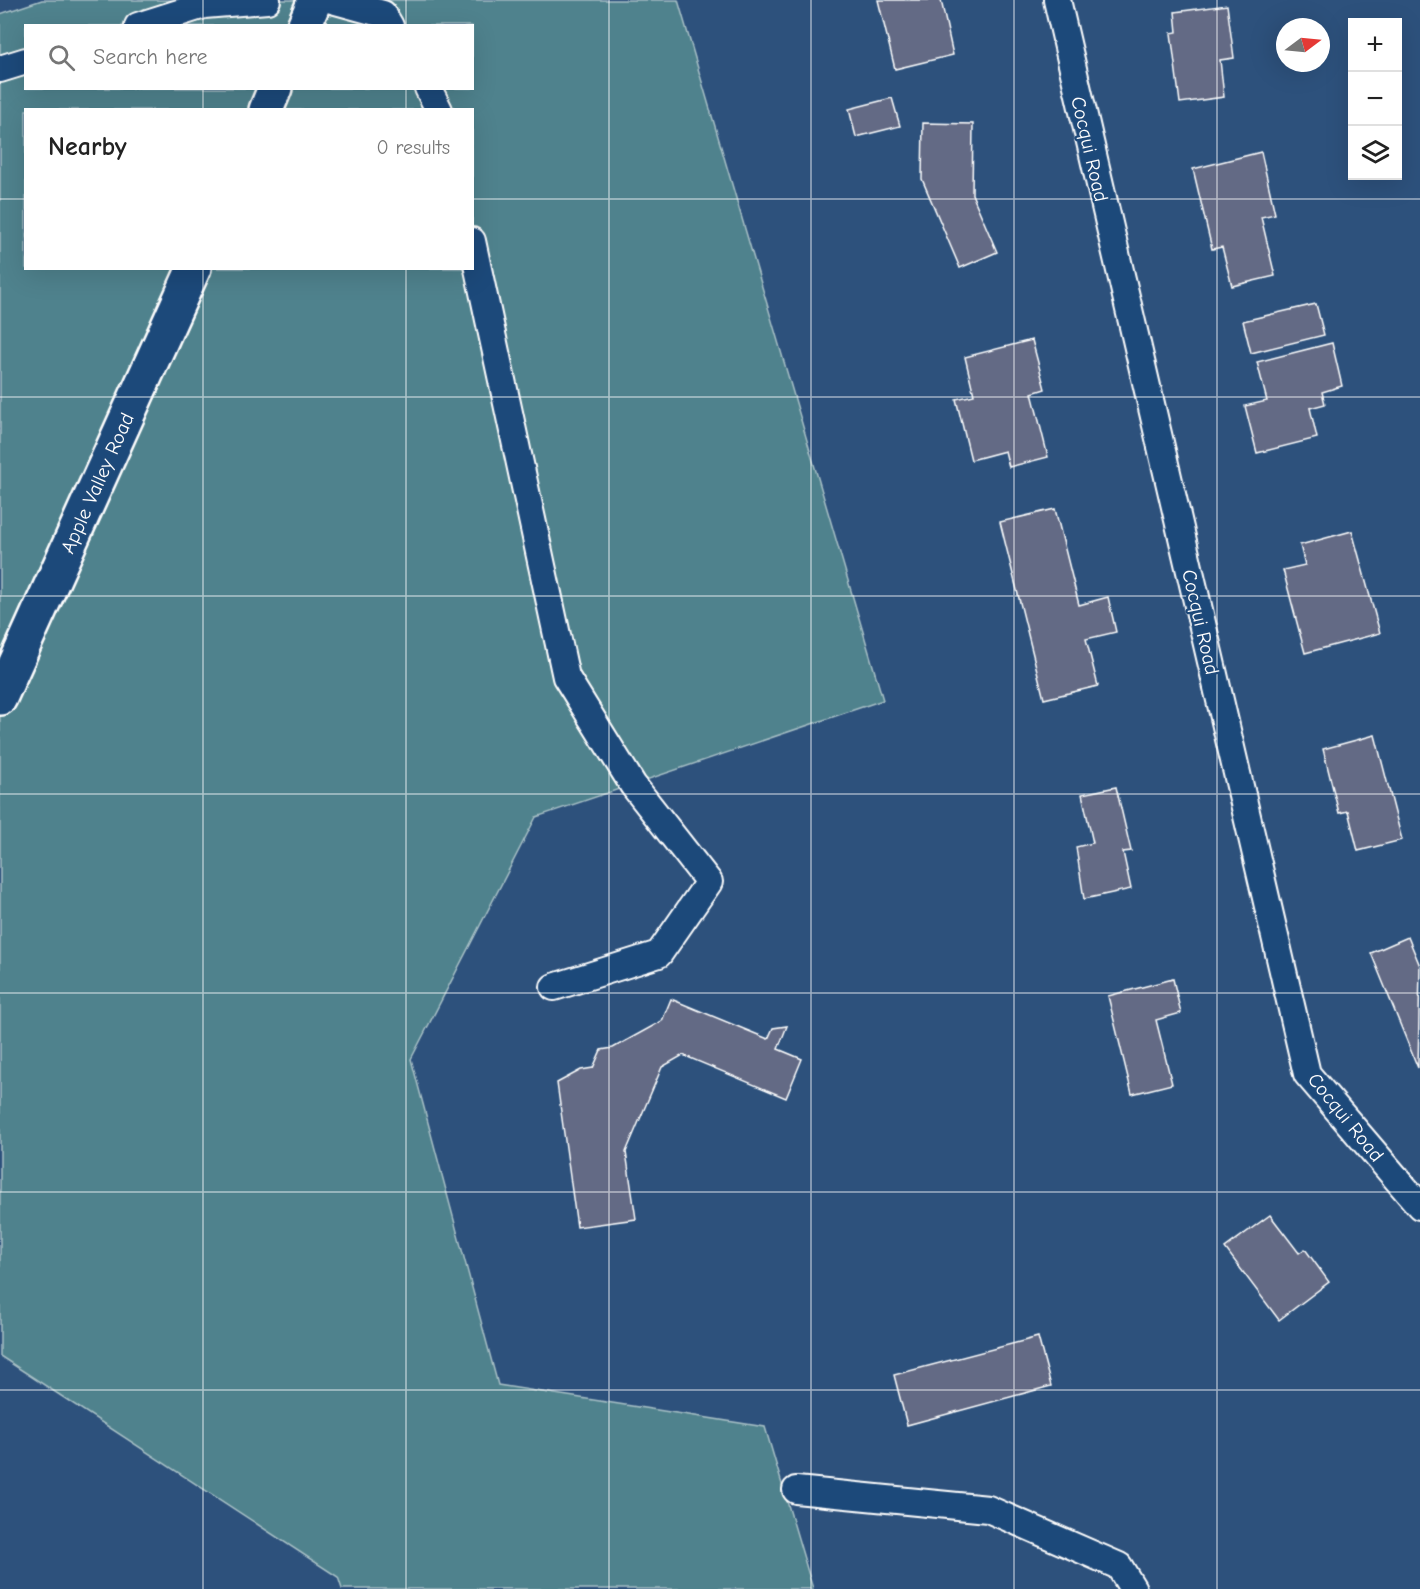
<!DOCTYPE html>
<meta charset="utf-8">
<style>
body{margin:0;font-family:"Comic Neue",sans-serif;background:#f6f6f6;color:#222}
.controls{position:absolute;right:18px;top:18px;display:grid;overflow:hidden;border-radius:0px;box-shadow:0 6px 24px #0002}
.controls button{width:54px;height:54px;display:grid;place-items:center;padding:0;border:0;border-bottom:2px solid #e0e0e0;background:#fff;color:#222;font:30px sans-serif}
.compass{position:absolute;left:1276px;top:18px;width:54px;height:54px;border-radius:50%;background:#fff;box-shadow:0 6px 24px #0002;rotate:74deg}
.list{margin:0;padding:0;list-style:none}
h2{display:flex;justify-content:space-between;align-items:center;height:78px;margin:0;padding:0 24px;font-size:26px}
h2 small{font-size:20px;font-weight:400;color:#767676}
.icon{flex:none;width:33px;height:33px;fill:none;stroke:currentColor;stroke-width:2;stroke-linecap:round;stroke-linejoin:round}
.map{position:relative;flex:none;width:1420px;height:1589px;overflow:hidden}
.search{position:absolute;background:#fff;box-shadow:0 6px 24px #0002;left:24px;top:24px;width:450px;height:66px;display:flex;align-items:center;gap:15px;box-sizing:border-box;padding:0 21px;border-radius:0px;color:#767676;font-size:22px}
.panel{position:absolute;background:#fff;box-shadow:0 6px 24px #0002;left:24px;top:108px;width:450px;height:162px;border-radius:0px}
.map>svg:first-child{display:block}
.green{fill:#50828d;stroke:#a8c0c6;stroke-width:1.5;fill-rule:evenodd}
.building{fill:#636b85;stroke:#fff;stroke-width:1.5}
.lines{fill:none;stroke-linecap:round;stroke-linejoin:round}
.minor-casing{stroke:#fff;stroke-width:30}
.secondary-casing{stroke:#fff;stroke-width:38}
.minor{stroke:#1f4a7a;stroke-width:26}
.secondary{stroke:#1f4a7a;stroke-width:33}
.grid{fill:none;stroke:#fff;stroke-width:1.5;stroke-opacity:0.55}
.labels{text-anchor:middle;stroke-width:4.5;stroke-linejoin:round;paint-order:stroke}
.street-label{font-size:20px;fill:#fff;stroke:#1f4a7a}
</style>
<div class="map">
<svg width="1420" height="1589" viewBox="0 0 1420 1589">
<rect width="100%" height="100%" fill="#2d517c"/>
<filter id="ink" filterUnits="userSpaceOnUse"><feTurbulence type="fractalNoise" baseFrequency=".0167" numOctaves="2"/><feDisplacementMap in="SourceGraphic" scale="12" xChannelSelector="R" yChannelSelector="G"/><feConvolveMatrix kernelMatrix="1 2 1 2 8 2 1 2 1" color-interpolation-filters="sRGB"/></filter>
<g filter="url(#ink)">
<path class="green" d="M42,0H678L883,700L536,817L411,1059L498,1385L765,1427L813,1589H342L338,1577L0,1356V14ZM26,26H472V88H26ZM26,110H472V268H26Z"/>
<path class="building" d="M878,0H941L953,55L895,69Z
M1227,5L1234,58L1220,60L1224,97L1180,103L1171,33L1177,32L1175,12Z
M892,98L900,126L856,137L849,109Z
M923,123L973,124L972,194L997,252L960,268L922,179Z
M1261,152L1275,214L1261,217L1275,276L1232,286L1222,247L1212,249L1193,169Z
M1316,304L1324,335L1251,353L1243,321Z
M1032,340L1045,389L1032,393L1048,457L1009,467L1005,451L971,460L956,399L974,395L965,357Z
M1332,343L1342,386L1322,392L1325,404L1310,408L1317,438L1257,453L1245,406L1267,401L1257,362Z
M1055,509L1079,605L1108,597L1116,632L1086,639L1098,686L1044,699L1000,522Z
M1352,531L1380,633L1305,653L1283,570L1305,565L1300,545Z
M1375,735L1402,840L1358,851L1348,811L1339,813L1323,749Z
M1116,787L1131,851L1123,852L1131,889L1084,899L1076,847L1093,843L1082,794Z
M1408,937L1420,966L1418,1068L1371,953Z
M1173,979L1181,1013L1156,1020L1172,1084L1132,1094L1108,996Z
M671,999L768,1039L773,1028L787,1026L778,1049L802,1059L786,1098L683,1055L662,1067L626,1152L636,1219L577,1227L557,1083L581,1070L593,1068L601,1050L613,1048L662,1021Z
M1270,1215L1299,1253L1305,1249L1329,1282L1279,1320L1225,1248Z
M1038,1337L1051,1386L907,1425L894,1375Z"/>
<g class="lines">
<g class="minor-casing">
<path id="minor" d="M332,0L383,14L390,26
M1057,0L1307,1074L1420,1206
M138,26L204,5L267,0
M0,69L26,61
M428,88L439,110
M472,241L566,677L633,785L709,882L659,954L554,987
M796,1490L988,1509L1119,1566L1133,1589"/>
</g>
<g class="secondary-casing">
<path id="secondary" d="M304,26L315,0
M266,110L275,88
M0,698L194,268"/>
</g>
<use href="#minor" class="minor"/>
<use href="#secondary" class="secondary"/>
</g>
</g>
<path class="grid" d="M203,0V26M406,0V26M609,0V1589M811,0V1589M1014,0V1589M1217,0V1589M203,88V110M406,88V110M0,199H26M472,199H1420M203,268V1589M406,268V1589M0,397H1420M0,596H1420M0,794H1420M0,993H1420M0,1192H1420M0,1390H1420"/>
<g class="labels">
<g class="street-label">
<text transform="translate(1090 149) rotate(77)" y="7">Cocqui Road</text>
<text transform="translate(97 483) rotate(-66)" y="7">Apple Valley Road</text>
<text transform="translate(1201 622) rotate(77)" y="7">Cocqui Road</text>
<text transform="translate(1346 1117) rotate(51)" y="7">Cocqui Road</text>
</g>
</g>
</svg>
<div class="controls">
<button>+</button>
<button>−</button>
<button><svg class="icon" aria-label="layers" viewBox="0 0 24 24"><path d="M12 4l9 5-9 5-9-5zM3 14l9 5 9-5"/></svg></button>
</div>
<svg class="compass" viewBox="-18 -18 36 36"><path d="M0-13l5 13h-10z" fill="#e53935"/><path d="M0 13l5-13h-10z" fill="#767676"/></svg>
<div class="search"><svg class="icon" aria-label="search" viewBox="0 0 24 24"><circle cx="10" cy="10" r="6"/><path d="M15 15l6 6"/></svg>Search here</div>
<section class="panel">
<h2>Nearby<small>0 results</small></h2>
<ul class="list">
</ul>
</section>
</div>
